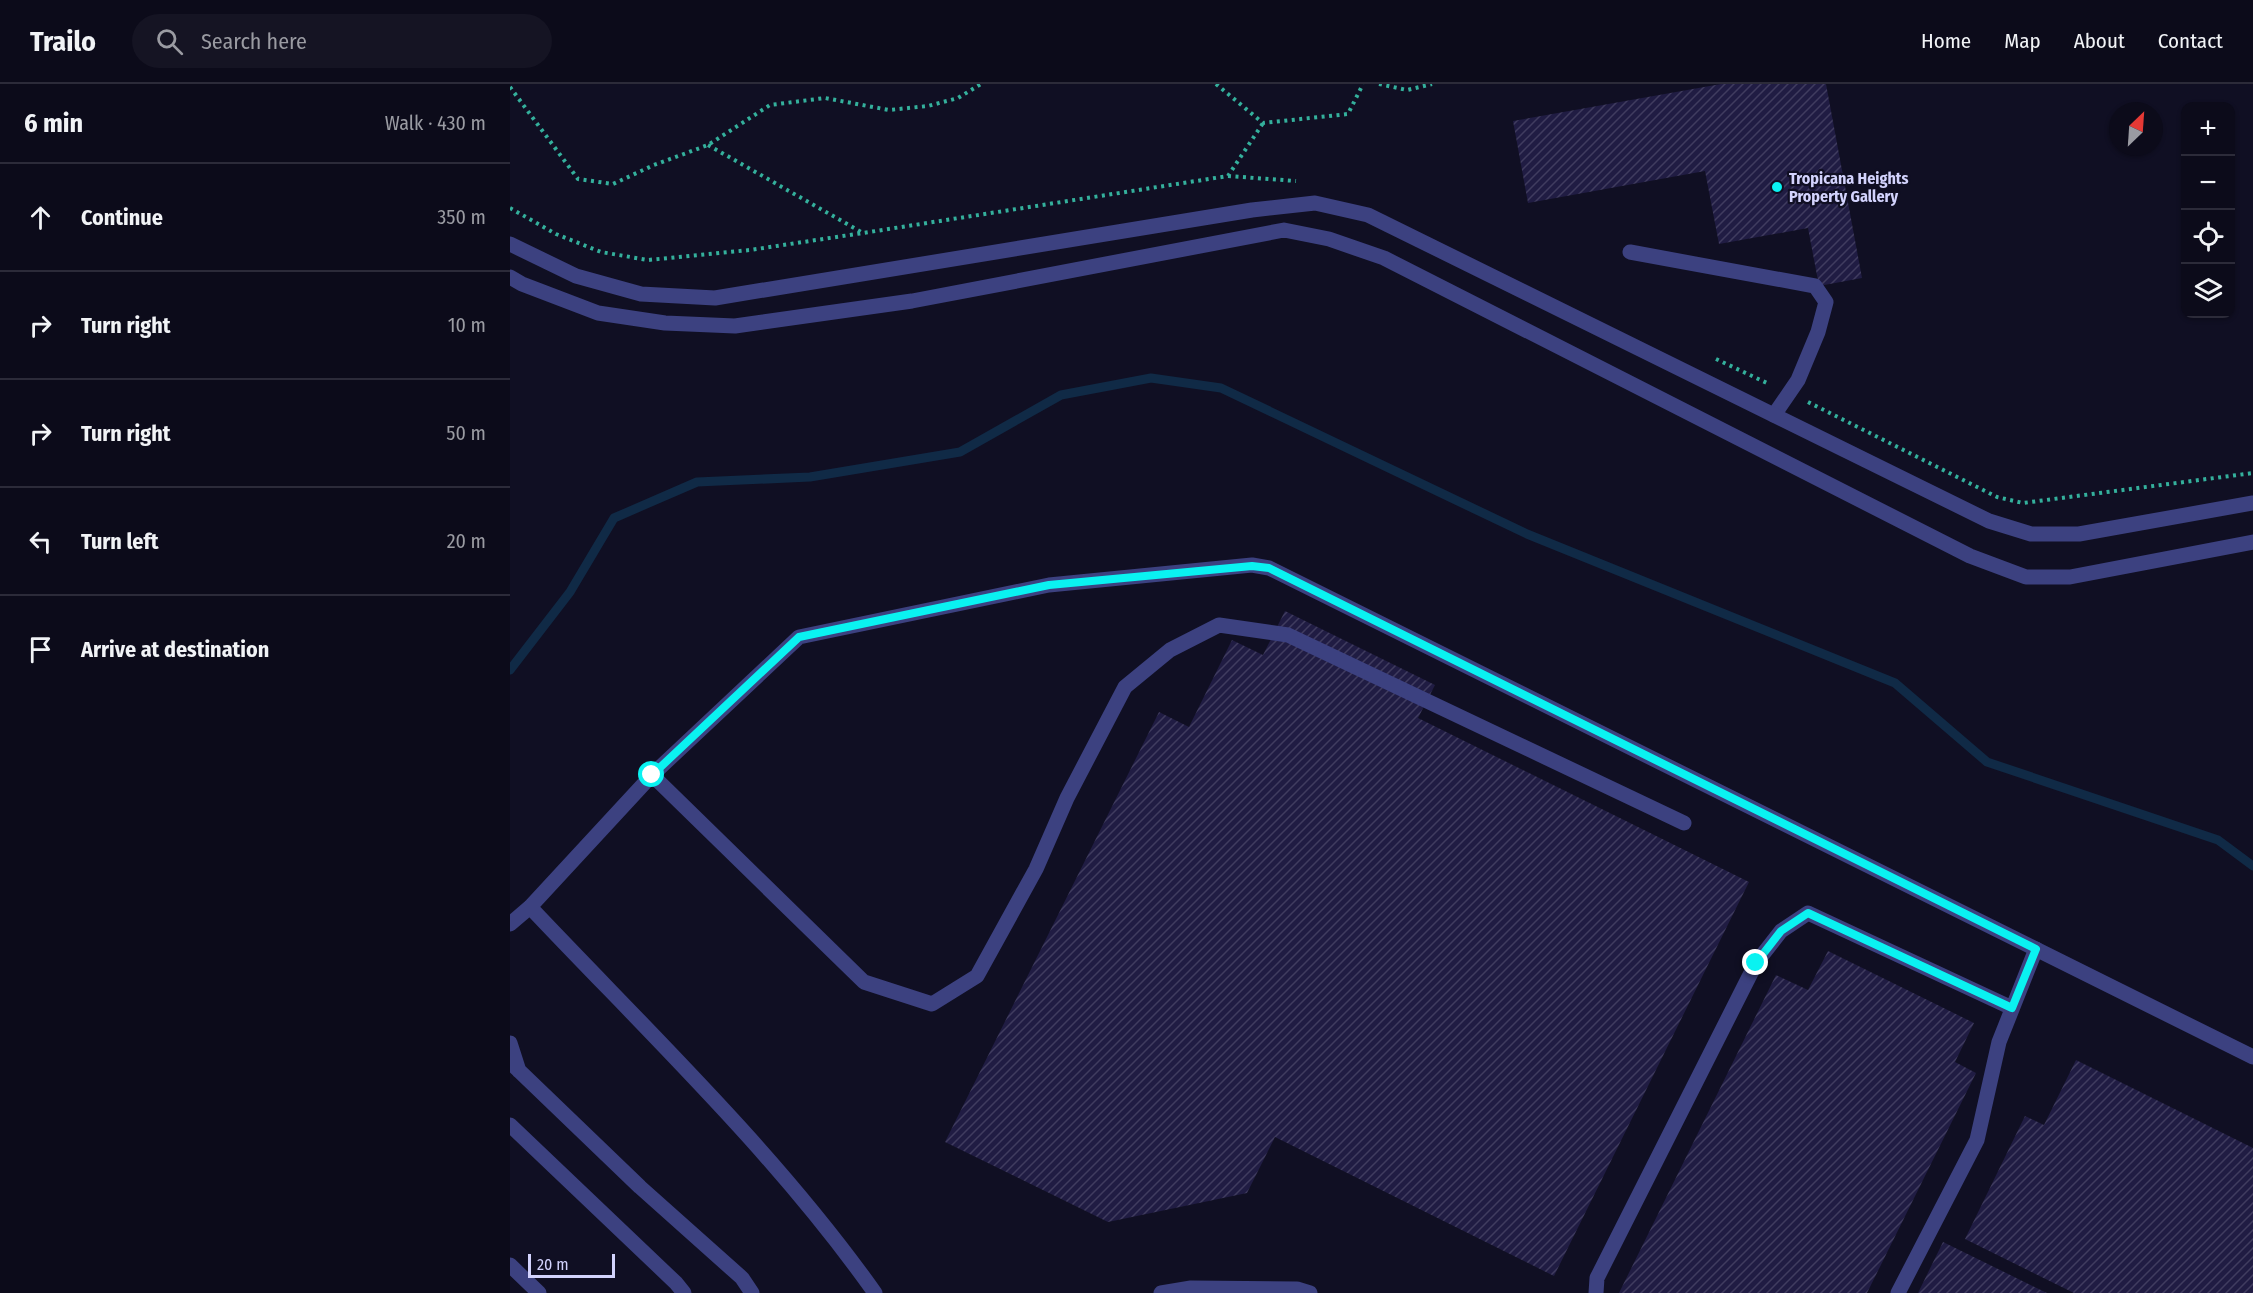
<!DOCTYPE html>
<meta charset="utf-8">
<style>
body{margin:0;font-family:"Fira Sans Condensed",sans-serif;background:#151423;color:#f1f3f6}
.controls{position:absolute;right:18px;top:18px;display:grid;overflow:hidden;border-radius:12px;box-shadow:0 2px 4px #0004}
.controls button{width:54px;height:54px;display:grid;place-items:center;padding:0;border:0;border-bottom:2px solid #2c2b39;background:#0c0b1a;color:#f1f3f6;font:30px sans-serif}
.compass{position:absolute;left:1599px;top:18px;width:54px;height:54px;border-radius:50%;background:#0c0b1a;box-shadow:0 2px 4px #0004;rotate:25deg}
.scale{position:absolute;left:18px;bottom:15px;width:87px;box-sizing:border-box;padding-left:6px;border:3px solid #d3d3fd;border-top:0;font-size:16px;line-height:21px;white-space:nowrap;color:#d3d3fd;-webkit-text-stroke:4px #100f23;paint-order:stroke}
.stop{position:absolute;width:18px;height:18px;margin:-14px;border:4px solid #0af2f1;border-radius:50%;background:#fff}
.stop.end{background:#0af2f1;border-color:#fff;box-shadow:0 2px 6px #0008}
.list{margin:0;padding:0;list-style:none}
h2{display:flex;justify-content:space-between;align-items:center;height:78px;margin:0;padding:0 24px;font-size:26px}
h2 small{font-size:20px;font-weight:400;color:#9a9ba2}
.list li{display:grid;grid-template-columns:39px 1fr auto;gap:18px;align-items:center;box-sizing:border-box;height:108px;padding:0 24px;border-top:2px solid #2c2b39}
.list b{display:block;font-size:22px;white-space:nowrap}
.list em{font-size:20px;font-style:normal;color:#9a9ba2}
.icon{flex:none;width:33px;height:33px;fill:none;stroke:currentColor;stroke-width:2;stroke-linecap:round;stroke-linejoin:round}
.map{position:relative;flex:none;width:1743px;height:1209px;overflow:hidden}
header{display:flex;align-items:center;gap:36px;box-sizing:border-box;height:84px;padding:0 30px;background:#0c0b1a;border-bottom:2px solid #2c2b39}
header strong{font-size:28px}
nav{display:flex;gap:33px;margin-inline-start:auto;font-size:21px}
.search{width:420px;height:54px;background:#151423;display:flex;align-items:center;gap:15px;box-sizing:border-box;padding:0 21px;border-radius:33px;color:#9a9ba2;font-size:22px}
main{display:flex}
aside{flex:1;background:#0c0b1a}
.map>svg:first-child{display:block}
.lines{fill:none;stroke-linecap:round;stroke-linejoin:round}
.stream{stroke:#102a46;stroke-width:9}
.building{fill:url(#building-hatch)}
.path{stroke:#34b09c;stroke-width:4;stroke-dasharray:3 4.5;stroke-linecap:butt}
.service{stroke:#3c4180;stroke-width:15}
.minor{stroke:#3c4180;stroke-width:15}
.tertiary{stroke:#3c4180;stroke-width:15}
.route{stroke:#0af2f1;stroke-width:8}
.poi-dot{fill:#0af2f1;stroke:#100f23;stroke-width:2}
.labels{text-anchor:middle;stroke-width:4.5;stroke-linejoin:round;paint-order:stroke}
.poi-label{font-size:16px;font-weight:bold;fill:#d3d3fd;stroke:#100f23;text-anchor:start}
</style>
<header>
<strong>Trailo</strong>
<div class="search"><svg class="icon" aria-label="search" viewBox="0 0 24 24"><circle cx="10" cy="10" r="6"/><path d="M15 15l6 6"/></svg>Search here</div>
<nav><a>Home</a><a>Map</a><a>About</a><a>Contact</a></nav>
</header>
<main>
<aside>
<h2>6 min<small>Walk · 430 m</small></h2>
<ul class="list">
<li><svg class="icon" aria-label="ahead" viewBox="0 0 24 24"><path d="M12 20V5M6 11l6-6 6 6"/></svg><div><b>Continue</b></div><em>350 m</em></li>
<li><svg class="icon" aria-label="right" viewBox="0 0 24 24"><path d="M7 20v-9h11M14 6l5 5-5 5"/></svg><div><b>Turn right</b></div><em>10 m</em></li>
<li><svg class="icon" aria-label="right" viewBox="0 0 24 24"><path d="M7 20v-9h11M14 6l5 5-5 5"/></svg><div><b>Turn right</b></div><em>50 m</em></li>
<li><svg class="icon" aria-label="left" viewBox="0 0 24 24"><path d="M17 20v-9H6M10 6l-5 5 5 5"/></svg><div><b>Turn left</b></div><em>20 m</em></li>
<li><svg class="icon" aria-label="arrive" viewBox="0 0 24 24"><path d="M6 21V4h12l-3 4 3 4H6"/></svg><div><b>Arrive at destination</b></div></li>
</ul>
</aside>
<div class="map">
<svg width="1743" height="1209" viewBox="0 0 1743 1209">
<defs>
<pattern id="building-hatch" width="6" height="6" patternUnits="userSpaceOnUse" patternTransform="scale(1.5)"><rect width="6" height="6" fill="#201c43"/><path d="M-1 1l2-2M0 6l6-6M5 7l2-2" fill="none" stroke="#403c5f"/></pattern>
</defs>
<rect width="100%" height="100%" fill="#100f23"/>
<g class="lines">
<path class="stream" d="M0,586L60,508L104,434L187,398L300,393L450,368L551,311L641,294L711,304L1017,450L1385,599L1477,678L1708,756L1743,782"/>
</g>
<path class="building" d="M1211,0H1316L1352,194L1309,202L1298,144L1209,160L1195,87L1018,119L1003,37Z
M775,527L925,601L908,634L1239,798L1044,1192L765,1053L737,1109L598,1138L435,1058L649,628L679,643L722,556L753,571Z
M1318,867L1464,939L1445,978L1466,989L1357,1209H1109L1266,891L1298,906Z
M1566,976L1743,1064V1209H1564L1455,1155L1515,1032L1534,1041Z
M1433,1158L1537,1209H1408Z"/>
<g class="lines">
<path class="path" d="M706,0L753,39L838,30L853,0
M869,0L897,6L922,0
M0,3L68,95L103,100L144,81L198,61L260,21L315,14L379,26L418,22L448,14L471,0
M198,61L353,149L718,92L753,39
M718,92L786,97
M0,124L46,150L91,168L138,176L240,166L353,149
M1206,275L1259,300
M1298,318L1487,413L1513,419L1743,389"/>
<path class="service" d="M1120,168L1305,202L1316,218L1308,248L1288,296L1264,331
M142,691L354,898L422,920L467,892L526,785L557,714L615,603L660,566L709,541L778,551L1174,739
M0,1181L29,1209
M1086,1209L1087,1194L1246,879L1271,847L1298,829L1502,924
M1388,1209L1467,1056L1489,958L1526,865"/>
<path class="minor" d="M20,823C138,948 265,1068 365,1209
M0,840L20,823L142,691L289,553L539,501L742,481L759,484L1743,973
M651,1209L681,1204L787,1205L800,1209"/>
<path class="tertiary" d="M0,160L66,192L131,210L205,214L742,126L805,119L858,131L1479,437L1521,450H1569L1743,419
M0,193L12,200L88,229L155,239L225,242L402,217L774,146L819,155L874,174L1460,472L1516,493H1560L1743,458
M0,959L9,987
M0,978L130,1103L232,1194L242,1209
M0,1041L166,1199L174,1209"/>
</g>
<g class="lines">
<path class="route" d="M142,691L289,553L539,501L742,482L759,484L1526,865L1502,924L1298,829L1271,847L1246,879"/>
</g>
<circle class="poi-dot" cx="1267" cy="103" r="6"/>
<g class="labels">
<g class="poi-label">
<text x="1279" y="100">Tropicana Heights<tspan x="1279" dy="18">Property Gallery</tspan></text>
</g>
</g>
</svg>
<div class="controls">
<button>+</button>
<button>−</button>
<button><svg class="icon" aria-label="locate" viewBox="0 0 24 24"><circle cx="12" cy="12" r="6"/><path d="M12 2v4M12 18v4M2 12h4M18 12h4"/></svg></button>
<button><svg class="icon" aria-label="layers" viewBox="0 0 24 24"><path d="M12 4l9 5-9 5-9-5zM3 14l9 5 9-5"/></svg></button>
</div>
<svg class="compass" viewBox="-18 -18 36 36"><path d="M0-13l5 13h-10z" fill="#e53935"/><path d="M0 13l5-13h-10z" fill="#9a9ba2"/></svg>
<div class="scale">20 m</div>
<div class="stop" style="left:142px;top:691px"></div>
<div class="stop end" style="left:1246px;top:879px"></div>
</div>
</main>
